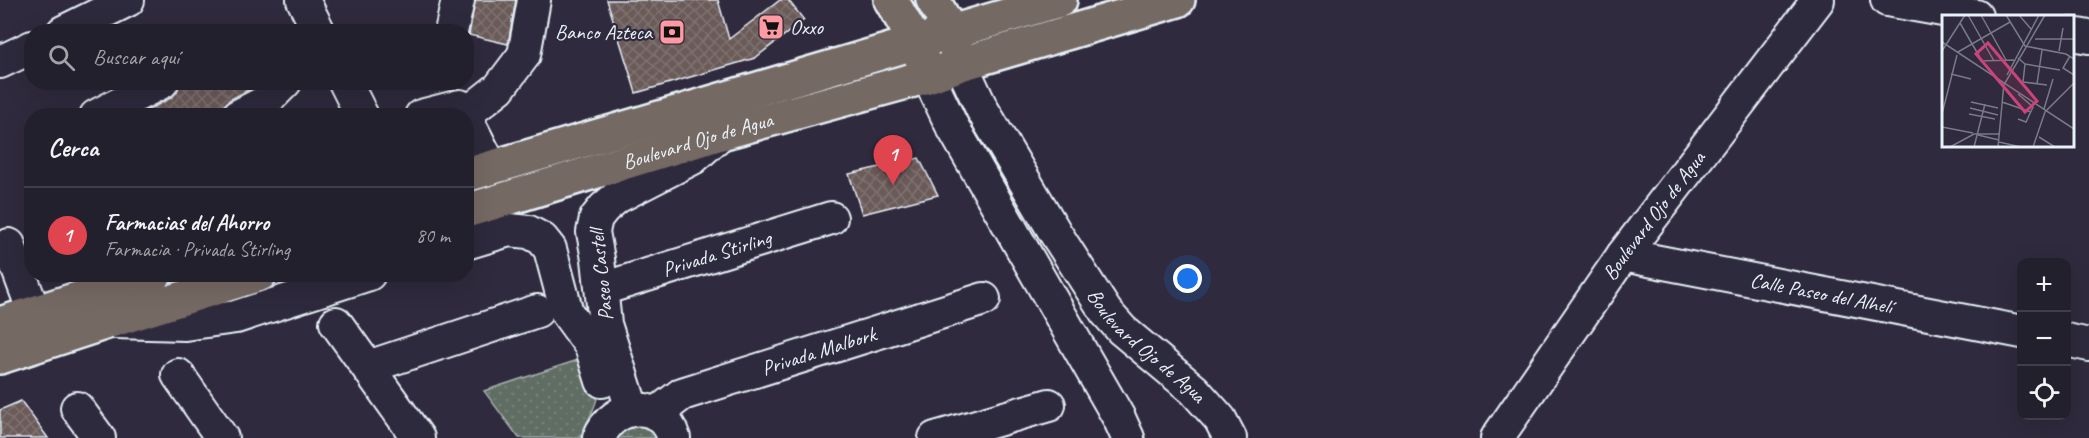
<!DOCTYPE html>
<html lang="es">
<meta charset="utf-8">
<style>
body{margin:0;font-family:Caveat,sans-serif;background:#2f2d3a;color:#f1f3f6}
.controls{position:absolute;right:18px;bottom:18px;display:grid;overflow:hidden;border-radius:12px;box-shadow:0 6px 24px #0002}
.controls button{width:54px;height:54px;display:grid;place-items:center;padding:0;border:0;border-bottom:2px solid #403e4a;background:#23202e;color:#f1f3f6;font:30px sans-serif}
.you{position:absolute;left:1188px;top:279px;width:21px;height:21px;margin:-15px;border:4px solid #fff;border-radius:50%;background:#1a73e8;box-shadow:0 0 0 9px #1a73e833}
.badge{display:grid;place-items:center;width:39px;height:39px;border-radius:50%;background:#ff9aa2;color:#fff;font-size:20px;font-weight:700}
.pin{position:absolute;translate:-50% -50px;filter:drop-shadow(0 2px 3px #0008)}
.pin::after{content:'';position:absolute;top:32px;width:21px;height:18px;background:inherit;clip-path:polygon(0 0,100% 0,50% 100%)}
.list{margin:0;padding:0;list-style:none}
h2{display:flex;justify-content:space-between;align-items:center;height:78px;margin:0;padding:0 24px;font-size:26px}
h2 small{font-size:20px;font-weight:400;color:#a3a3aa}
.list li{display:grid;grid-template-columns:39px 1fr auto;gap:18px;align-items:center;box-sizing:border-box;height:96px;padding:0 24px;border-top:2px solid #403e4a}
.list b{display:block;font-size:22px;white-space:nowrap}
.list p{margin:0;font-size:20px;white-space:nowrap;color:#a3a3aa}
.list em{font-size:20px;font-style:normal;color:#a3a3aa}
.icon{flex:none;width:33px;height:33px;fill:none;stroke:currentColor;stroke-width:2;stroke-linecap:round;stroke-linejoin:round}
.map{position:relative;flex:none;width:2089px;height:438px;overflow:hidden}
.search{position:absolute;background:#23202e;box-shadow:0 6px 24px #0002;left:24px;top:24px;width:450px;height:66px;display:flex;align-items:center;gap:15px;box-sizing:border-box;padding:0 21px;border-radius:24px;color:#a3a3aa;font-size:22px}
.panel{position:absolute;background:#23202e;box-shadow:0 6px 24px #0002;left:24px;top:108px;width:450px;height:174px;border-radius:24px}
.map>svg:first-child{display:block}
.park{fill:url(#park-dots);stroke:#a4afae;stroke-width:1.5}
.building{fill:url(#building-cross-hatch);stroke:#e8f1f8;stroke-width:1.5}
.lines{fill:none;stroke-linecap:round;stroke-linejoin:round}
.minor-casing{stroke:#e8f1f8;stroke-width:36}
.major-casing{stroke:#e8f1f8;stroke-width:38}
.minor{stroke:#2f2a3d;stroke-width:32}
.major{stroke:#756964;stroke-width:33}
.labels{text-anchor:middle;stroke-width:4.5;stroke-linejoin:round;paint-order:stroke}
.poi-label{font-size:21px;fill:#e8f1f8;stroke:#2f2a3d;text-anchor:start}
.street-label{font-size:21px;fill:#e8f1f8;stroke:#2f2a3d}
.inset-road{fill:none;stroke:#797a88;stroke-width:1.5}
.view{fill:#ca437a;fill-opacity:0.15;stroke:#ca437a;stroke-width:3}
.inset-edge{fill:none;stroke:#e8f1f8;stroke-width:3}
</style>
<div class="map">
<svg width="2089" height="438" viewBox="0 0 2089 438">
<defs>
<pattern id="park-dots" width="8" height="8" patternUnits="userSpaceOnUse" patternTransform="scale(1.5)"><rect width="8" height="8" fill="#606d63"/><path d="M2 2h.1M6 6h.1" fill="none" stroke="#77827a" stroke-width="1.8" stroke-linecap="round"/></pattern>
<pattern id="building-cross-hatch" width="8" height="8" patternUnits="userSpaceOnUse" patternTransform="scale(1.5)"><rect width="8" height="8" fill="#6a5a58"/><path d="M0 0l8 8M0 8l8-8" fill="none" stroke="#7f7271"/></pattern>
</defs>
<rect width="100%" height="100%" fill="#2f2a3d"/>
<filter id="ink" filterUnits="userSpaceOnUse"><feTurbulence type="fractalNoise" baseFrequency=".0167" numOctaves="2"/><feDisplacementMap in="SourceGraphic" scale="12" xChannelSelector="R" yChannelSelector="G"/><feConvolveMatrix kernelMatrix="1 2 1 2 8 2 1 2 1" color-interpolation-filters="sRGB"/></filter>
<g filter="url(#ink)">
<path class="park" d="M581,359C587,370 598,385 597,398C596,407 584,427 580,438H519L484,391Z
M645,422L662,438H609L618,427Z"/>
<path class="building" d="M475,0H516L508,44L469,35Z
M607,0H718L729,39L780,0H788L804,20L755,58L636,93Z
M184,82H259L254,87L229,100L223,107L220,116H136L171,98L177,92L179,85Z
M919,158L938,195L862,214L849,174Z
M21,401L48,438H0V410Z"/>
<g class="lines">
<g class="minor-casing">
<g id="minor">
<path d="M303,0L319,32"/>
<path d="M1887,0L1976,16"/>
<path d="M63,32L128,0"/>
<path d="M451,32L458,0"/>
<path d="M2072,34L2089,37"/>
<path d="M0,62L32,47"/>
<path id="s1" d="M961,64L982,109L1056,234L1106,312L1122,330L1194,390L1220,419L1230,438"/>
<path d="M928,76L951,124L1119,418L1128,438"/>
<path d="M345,82L362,116"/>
<path d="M465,115L499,88L524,55L534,0"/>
<path d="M96,116L162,82"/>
<path d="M238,116L265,102L285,82"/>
<path d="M421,116L460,106L465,116"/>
<path d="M466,118L491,167"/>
<path d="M466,243L509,230L529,232L542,239L550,249L567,313L591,346L602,381"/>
<path d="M9,245L44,339"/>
<path id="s2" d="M1623,255L2022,332"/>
<path id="s3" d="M602,289L831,218"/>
<path d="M114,322L185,324L236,317L369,274"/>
<path d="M336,323L418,438"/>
<path d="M2066,340L2089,345"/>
<path d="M368,367L537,311"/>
<path d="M178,375L222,438"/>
<path d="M77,408L99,438"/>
<path d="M632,409L605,324L598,259L593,232L596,218L604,208L617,197L693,158L719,135"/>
<path id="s4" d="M656,414L682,394L984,299"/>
<path d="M599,438C613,402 662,398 674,438"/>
<path d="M935,438L1049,405"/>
<path id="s5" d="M1497,438L1623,255L1818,0"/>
</g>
</g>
<g class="major-casing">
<g id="major">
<path d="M891,0L916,43L923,62"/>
<path d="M933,0L951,32L957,53"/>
<path d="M466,175L1060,0"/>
<path id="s6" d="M466,211L721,133L928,76L961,64L1178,0"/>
<path d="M0,324L155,274"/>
<path d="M0,357L107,322L260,274"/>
</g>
</g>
<use href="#minor" class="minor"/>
<use href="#major" class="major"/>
</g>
</g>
<defs>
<g id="supermarket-square" transform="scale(1.35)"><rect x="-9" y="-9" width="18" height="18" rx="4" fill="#ff9aa2" stroke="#2f2a3d"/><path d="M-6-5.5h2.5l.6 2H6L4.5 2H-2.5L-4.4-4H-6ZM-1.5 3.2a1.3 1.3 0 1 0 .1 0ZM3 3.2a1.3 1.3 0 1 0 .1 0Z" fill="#111"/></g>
<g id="bank-square" transform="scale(1.35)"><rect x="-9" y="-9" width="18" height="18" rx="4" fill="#ff9aa2" stroke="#2f2a3d"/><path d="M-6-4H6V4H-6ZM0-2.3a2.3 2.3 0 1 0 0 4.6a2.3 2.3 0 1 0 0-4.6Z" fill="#111"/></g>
</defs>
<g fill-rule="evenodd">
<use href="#supermarket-square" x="771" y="27"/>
<use href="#bank-square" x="672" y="32"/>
</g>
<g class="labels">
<g class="poi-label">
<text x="790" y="34">Oxxo</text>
<text x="652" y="39" text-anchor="end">Banco Azteca</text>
</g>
<g class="street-label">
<text dy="7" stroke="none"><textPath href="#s6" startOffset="242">Boulevard Ojo de Agua</textPath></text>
<text dy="7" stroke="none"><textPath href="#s5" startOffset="272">Boulevard Ojo de Agua</textPath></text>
<text dy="7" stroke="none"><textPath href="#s3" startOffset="120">Privada Stirling</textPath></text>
<text transform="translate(601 275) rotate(-96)" y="7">Paseo Castell</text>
<text dy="7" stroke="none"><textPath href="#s2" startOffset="202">Calle Paseo del Alhelí</textPath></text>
<text dy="7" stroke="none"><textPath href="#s1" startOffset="340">Boulevard Ojo de Agua</textPath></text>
<text dy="7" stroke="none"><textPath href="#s4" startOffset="176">Privada Malbork</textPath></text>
</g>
</g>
<g transform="translate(1942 15)">
<rect width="132" height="132" fill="#2f2a3d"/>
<path class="inset-road" d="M26,0L52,46M39,0L64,45M64,0L83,31L124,39L132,44M77,0L89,14M18,8L40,46M93,24H132M0,27L132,114M0,36L23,0M117,36L121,13M16,37L68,7M128,41L121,53L132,60M76,43L83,49L81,67M38,46L72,45M83,49L118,55M9,59L29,64M65,60L97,0M81,67L105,70M63,68L103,0M95,69L100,35M76,79L91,92L84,107L76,104M29,87L56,93M60,87L89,97M28,93L56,100M102,94L111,64M0,99L15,40M27,99L53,104M0,112L31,118M36,120L57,125M97,122L113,132M57,127L79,132M8,132L32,119H58M32,132L43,89M56,132L62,68M91,132L103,97L132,68"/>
<path class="view" d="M46,28L95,86L83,97L34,39Z"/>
<rect width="132" height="132" class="inset-edge"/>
</g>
</svg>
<div class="controls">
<button>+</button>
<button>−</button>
<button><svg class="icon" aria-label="locate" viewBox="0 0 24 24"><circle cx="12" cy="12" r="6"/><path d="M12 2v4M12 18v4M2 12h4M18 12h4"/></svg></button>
</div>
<div class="you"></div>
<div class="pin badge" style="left:893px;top:185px;background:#e0444e">1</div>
<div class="search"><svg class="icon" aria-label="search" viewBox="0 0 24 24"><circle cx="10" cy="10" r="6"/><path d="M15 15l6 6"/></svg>Buscar aquí</div>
<section class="panel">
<h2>Cerca<small></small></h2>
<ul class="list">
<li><span class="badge" style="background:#e0444e">1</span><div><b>Farmacias del Ahorro</b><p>Farmacia · Privada Stirling</p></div><em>80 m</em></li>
</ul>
</section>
</div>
